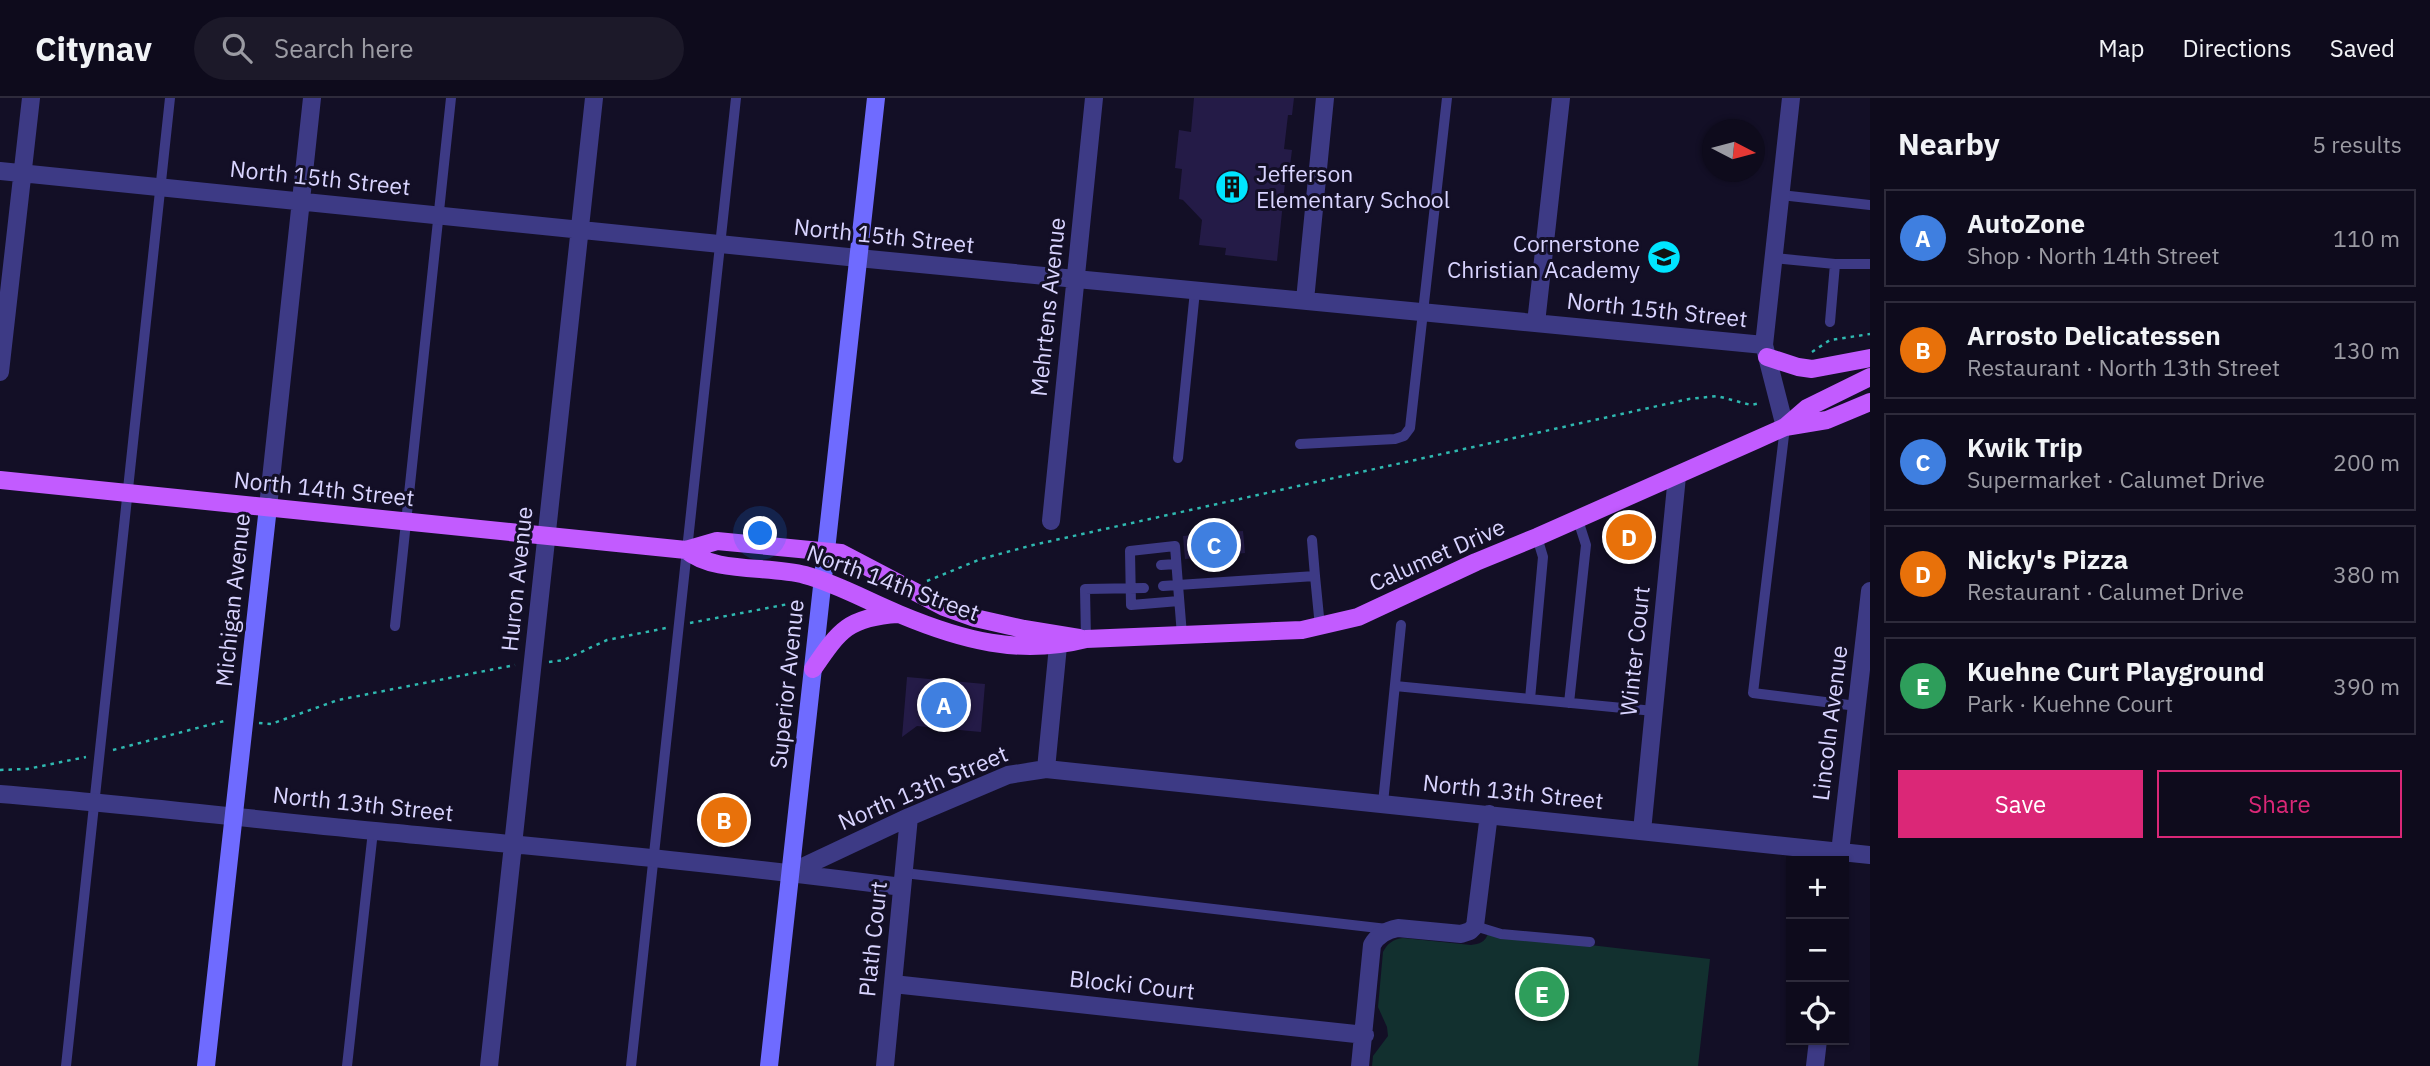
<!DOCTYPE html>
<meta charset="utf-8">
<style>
body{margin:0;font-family:"IBM Plex Sans",sans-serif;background:#1c1929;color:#f1f3f6}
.controls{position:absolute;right:21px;bottom:21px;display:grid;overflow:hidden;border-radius:0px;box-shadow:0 2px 5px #0004}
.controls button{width:63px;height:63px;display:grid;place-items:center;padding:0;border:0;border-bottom:2px solid #2e2b3b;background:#0e0b1c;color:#f1f3f6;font:35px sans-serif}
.compass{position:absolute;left:1702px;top:21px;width:63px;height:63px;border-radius:50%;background:#0e0b1c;box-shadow:0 2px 5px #0004;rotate:96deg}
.you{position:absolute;left:761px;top:436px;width:24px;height:24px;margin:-18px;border:5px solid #fff;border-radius:50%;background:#1a73e8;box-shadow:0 0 0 10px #1a73e833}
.badge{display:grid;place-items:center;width:46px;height:46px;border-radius:50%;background:#db2777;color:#fff;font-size:23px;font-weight:700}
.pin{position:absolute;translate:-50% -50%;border:4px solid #fff;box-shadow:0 2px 7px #0006}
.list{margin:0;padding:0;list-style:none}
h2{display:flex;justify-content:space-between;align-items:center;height:91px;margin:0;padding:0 28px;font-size:30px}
h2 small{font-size:23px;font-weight:400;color:#9b9ba3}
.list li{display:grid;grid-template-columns:46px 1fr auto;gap:21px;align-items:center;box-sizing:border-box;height:98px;margin:0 14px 14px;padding:0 14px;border:2px solid #2e2b3b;border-radius:0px}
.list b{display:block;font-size:26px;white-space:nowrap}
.list p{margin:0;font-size:23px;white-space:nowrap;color:#9b9ba3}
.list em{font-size:23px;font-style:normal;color:#9b9ba3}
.actions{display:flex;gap:14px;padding:21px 28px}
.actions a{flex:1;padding:16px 0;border:2px solid #db2777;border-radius:0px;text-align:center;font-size:24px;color:#db2777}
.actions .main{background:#db2777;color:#fff}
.icon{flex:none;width:38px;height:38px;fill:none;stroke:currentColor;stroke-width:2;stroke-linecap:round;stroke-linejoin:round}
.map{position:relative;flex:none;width:1870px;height:968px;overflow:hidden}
header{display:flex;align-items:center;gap:42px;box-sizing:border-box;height:98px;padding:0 35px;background:#0e0b1c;border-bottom:2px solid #2e2b3b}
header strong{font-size:33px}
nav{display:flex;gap:38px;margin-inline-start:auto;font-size:24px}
.search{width:490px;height:63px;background:#1c1929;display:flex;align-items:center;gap:18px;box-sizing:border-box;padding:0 24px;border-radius:38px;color:#9b9ba3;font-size:26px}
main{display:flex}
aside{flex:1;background:#0e0b1c}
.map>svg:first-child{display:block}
.green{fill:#12302f}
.building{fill:#241b47}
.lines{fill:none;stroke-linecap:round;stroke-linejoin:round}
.path{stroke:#2fb8b0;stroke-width:2.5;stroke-dasharray:3.5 5;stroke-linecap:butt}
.lane{stroke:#3d3a85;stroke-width:10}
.street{stroke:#3d3a85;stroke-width:18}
.secondary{stroke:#6f6bff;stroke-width:18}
.primary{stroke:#c25bff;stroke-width:18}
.labels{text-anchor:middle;stroke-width:6;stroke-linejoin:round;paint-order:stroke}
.poi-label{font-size:23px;fill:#d9d4ff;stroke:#130f26;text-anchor:start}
.street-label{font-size:23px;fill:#d9d4ff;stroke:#130f26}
</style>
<header>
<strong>Citynav</strong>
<div class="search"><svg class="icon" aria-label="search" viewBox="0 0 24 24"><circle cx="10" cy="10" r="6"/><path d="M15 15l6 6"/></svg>Search here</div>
<nav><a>Map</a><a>Directions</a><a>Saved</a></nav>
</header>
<main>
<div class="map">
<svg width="1870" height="968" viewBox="0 0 1870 968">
<rect width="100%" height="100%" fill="#130f26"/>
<path class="green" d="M1488,835L1710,861L1698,968H1372L1373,958L1388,938L1387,929L1378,909L1383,854C1387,846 1393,841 1403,840L1471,847C1479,846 1486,844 1488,835Z"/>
<path class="building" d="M1194,0H1294L1292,17H1288L1284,51L1292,52L1289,76L1286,75L1277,163L1225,157L1226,150L1199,147L1202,122L1183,102L1179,101L1182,71L1175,70L1179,32L1191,34Z
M1243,433L1245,455L1185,461L1183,438Z
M907,579L985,586L981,634L917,628L902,639Z"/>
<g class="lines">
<path class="path" d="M1812,254L1830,242L1870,236
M927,483L981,461L1033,447L1689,301L1717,298L1751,307L1761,305
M690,525L804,503
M549,564L564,562L607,542L666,530
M259,625L271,626L338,602L515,567
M113,652L228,622
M0,672L27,671L86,659"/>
<path class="lane" d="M1781,97L1870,107
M1774,160L1835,166L1830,224
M1835,166H1870
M1785,329L1753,595L1857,608
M1300,346L1395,341L1404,338L1410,330L1447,0
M1178,360L1195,193
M1312,442L1315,478
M1161,467L1176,466
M1163,488L1178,487L1182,537
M1179,503L1131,507L1130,453L1175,448L1178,487L1315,478L1320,529
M395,528L451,0
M1086,541L1085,491L1144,490
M1395,588L1654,613
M1530,601L1543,459L1537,439
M1569,605L1586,447L1578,422
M1383,705L1401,527
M904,775L1387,831
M1475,828L1501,836L1590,844
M66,968L170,0
M347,968L373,733
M631,968L736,0"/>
<path class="street" d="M0,73L858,160L1764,247
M1305,202L1325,0
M1536,225L1561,0
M0,274L31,0
M1785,329L1764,247L1791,0
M268,409L312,0
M1051,423L1094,0
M1046,671L1058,548
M0,696C125,706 250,721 375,733C551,750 727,766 902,789
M1642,733L1677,378
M1839,763L1870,493
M790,775L909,719L1008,677L1046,671L1870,757
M893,886L1365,937
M489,968L594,0
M885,968L909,719
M1360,968L1372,847C1378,836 1387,832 1398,830L1461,836L1470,833L1475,828L1489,716
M1815,968L1818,942"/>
<path class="secondary" d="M206,968L268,409
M769,968L876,0"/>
<path class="primary" d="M1767,259L1798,269L1812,271L1870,260
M1785,329L1807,310L1870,279
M0,382L686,452L717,443L841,455L944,509L975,520L1024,531L1079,540
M686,452C715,476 769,467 805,477C838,486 867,503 899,516C961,542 1019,558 1086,541L1302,532L1358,519L1476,464L1537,439L1756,342L1785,329L1827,322L1870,304
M813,571C839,533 848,519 898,516"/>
</g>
<defs>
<g id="building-disc" transform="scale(1.75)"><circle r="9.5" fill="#00e5ff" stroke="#130f26"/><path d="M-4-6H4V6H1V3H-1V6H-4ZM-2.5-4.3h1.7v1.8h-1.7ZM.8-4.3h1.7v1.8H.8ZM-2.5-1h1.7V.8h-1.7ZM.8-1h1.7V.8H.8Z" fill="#111"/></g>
<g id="school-disc" transform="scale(1.75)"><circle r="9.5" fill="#00e5ff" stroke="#130f26"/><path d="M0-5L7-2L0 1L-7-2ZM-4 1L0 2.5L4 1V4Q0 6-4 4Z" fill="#111"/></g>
</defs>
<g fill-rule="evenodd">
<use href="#building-disc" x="1232" y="89"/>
<use href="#school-disc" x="1664" y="159"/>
</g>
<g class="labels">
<g class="poi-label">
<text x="1256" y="84">Jefferson<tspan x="1256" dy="26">Elementary School</tspan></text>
<text x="1640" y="154" text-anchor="end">Cornerstone<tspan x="1640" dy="26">Christian Academy</tspan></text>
</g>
<g class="street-label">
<text transform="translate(320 80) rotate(6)" y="8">North 15th Street</text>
<text transform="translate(884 138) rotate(6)" y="8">North 15th Street</text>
<text transform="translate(1048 209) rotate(-84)" y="8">Mehrtens Avenue</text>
<text transform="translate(1657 212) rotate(6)" y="8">North 15th Street</text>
<text transform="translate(324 391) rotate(6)" y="8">North 14th Street</text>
<text transform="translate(1437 457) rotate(-24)" y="8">Calumet Drive</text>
<text transform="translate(517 481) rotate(-84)" y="8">Huron Avenue</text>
<text transform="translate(893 485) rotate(20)" y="8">North 14th Street</text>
<text transform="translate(233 502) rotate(-84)" y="8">Michigan Avenue</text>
<text transform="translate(1635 553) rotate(-84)" y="8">Winter Court</text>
<text transform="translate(787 586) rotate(-84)" y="8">Superior Avenue</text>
<text transform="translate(1830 625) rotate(-83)" y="8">Lincoln Avenue</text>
<text transform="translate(923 690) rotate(-23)" y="8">North 13th Street</text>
<text transform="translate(1513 694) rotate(6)" y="8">North 13th Street</text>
<text transform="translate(363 706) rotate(6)" y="8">North 13th Street</text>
<text transform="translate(873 841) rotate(-84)" y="8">Plath Court</text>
<text transform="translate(1132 887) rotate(6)" y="8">Blocki Court</text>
</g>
</g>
</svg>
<div class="controls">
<button>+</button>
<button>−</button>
<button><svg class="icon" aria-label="locate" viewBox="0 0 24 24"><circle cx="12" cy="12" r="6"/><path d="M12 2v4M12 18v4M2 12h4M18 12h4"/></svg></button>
</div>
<svg class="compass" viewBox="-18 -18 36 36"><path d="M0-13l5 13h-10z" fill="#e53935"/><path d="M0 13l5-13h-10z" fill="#9b9ba3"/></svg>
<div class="you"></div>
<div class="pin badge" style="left:944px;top:607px;background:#3f7fe0">A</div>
<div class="pin badge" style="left:724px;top:722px;background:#e8710a">B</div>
<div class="pin badge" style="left:1214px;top:447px;background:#3f7fe0">C</div>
<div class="pin badge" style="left:1629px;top:439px;background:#e8710a">D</div>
<div class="pin badge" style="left:1542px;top:896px;background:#2e9e5b">E</div>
</div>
<aside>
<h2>Nearby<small>5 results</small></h2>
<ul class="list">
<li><span class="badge" style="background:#3f7fe0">A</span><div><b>AutoZone</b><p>Shop · North 14th Street</p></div><em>110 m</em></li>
<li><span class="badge" style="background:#e8710a">B</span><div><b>Arrosto Delicatessen</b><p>Restaurant · North 13th Street</p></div><em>130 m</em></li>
<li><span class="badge" style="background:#3f7fe0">C</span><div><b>Kwik Trip</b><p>Supermarket · Calumet Drive</p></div><em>200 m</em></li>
<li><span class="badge" style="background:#e8710a">D</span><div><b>Nicky's Pizza</b><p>Restaurant · Calumet Drive</p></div><em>380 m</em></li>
<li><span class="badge" style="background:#2e9e5b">E</span><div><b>Kuehne Curt Playground</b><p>Park · Kuehne Court</p></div><em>390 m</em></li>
</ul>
<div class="actions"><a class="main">Save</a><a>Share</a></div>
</aside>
</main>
